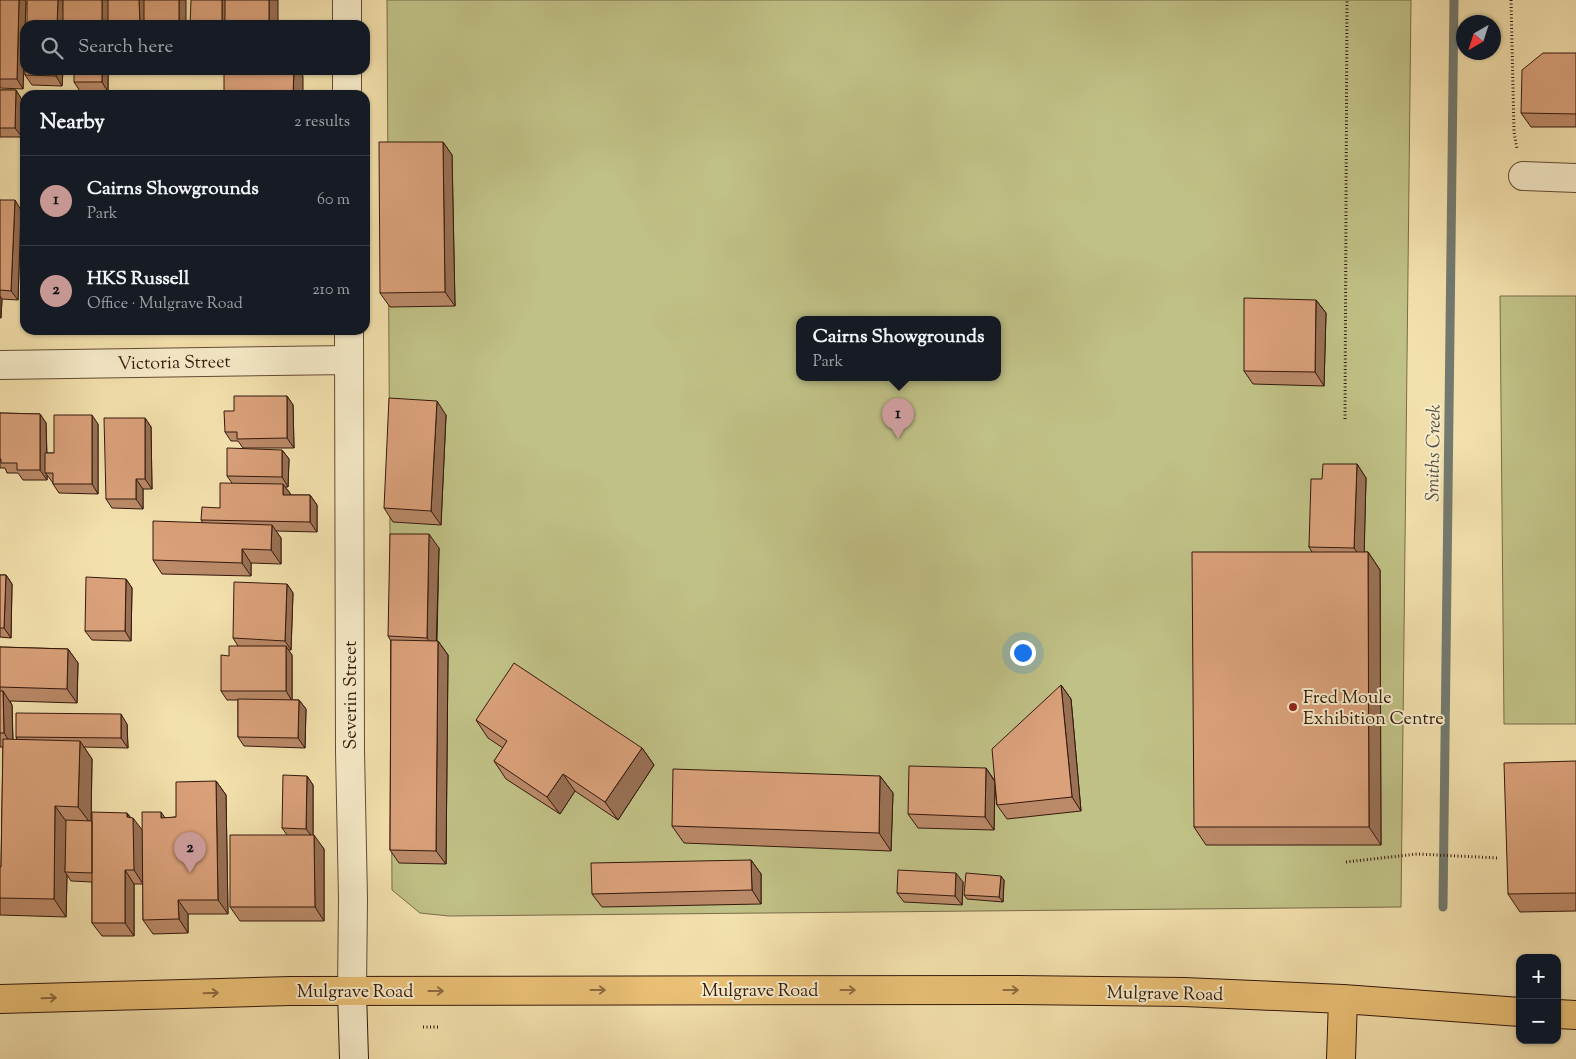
<!DOCTYPE html>
<meta charset="utf-8">
<style>
body{margin:0;font-family:"Sorts Mill Goudy",serif;background:#20242c;color:#f1f3f6}
.controls{position:absolute;right:15px;bottom:15px;display:grid;overflow:hidden;border-radius:10px;box-shadow:0 1px 4px #0004}
.controls button{width:45px;height:45px;display:grid;place-items:center;padding:0;border:0;border-bottom:1px solid #363941;background:#171b24;color:#f1f3f6;font:25px sans-serif}
.compass{position:absolute;left:1456px;top:15px;width:45px;height:45px;border-radius:50%;background:#171b24;box-shadow:0 1px 4px #0004;rotate:219deg}
.you{position:absolute;left:1022px;top:652px;width:18px;height:18px;margin:-12px;border:4px solid #fff;border-radius:50%;background:#1a73e8;box-shadow:0 0 0 8px #1a73e833}
.badge{display:grid;place-items:center;width:32px;height:32px;border-radius:50%;background:#c59692;color:#111;font-size:16px;font-weight:700}
.pin{position:absolute;translate:-50% -41px;filter:drop-shadow(0 1px 2px #0008)}
.pin::after{content:'';position:absolute;top:26px;width:18px;height:15px;background:inherit;clip-path:polygon(0 0,100% 0,50% 100%)}
.popup{position:absolute;left:796px;top:316px;width:205px;height:65px;box-sizing:border-box;display:grid;place-content:center;border-radius:10px;background:#171b24;filter:drop-shadow(0 1px 4px #0005);font-size:16px;white-space:nowrap;color:#9ea1a6}
.popup b{font-size:19px;color:#f1f3f6}
.popup::after{content:'';position:absolute;left:50%;top:100%;margin-left:-10px;border:10px solid transparent;border-top-color:#171b24}
.list{margin:0;padding:0;list-style:none}
h2{display:flex;justify-content:space-between;align-items:center;height:65px;margin:0;padding:0 20px;font-size:21px}
h2 small{font-size:16px;font-weight:400;color:#9ea1a6}
.list li{display:grid;grid-template-columns:32px 1fr auto;gap:15px;align-items:center;box-sizing:border-box;height:90px;padding:0 20px;border-top:1px solid #363941}
.list b{display:block;font-size:19px;white-space:nowrap}
.list p{margin:0;font-size:16px;white-space:nowrap;color:#9ea1a6}
.list em{font-size:16px;font-style:normal;color:#9ea1a6}
.icon{flex:none;width:28px;height:28px;fill:none;stroke:currentColor;stroke-width:2;stroke-linecap:round;stroke-linejoin:round}
.map{position:relative;flex:none;width:1576px;height:1059px;overflow:hidden}
.search{position:absolute;background:#171b24;box-shadow:0 1px 4px #0004;left:20px;top:20px;width:350px;height:55px;display:flex;align-items:center;gap:12px;box-sizing:border-box;padding:0 18px;border-radius:15px;color:#9ea1a6;font-size:19px}
.panel{position:absolute;background:#171b24;box-shadow:0 1px 4px #0004;left:20px;top:90px;width:350px;height:245px;border-radius:15px}
.map>svg:first-child{display:block}
.green{fill:#c0c186;stroke:#7a6c49;fill-rule:evenodd}
.lines{fill:none;stroke-linecap:round;stroke-linejoin:round}
.stream{stroke:#737a70;stroke-width:9}
.street-casing{stroke:#634a34;stroke-width:30}
.secondary-casing{stroke:#33180c;stroke-width:30}
.primary-casing{stroke:#33180c;stroke-width:30}
.path{stroke:#33180c;stroke-width:3;stroke-dasharray:1 2.5;stroke-linecap:butt}
.street{stroke:#f7ecca;stroke-width:28}
.secondary{stroke:#f7ecca;stroke-width:28}
.primary{stroke:#eac076;stroke-width:28}
.wall{fill:#bb8a69;stroke:#33180c}
.shaded-wall{fill:#997155;stroke:#33180c}
.building{fill:#daa17a;stroke:#33180c}
.oneway{stroke:#8e6c41}
.poi-dot{fill:#8f2418;stroke:#f7ecca;stroke-width:2}
.labels{text-anchor:middle;stroke-width:4;stroke-linejoin:round;paint-order:stroke}
.street-label{font-size:18px;fill:#33180c;stroke:#f7ecca}
.poi-label{font-size:18px;fill:#33180c;stroke:#f7ecca;text-anchor:start}
.water-label{font-size:19px;font-style:italic;fill:#585146;stroke:#f7ecca}
</style>
<div class="map">
<svg width="1576" height="1059" viewBox="0 0 1576 1059">
<rect width="100%" height="100%" fill="#f3e1ad"/>
<filter id="stains"><feTurbulence type="fractalNoise" baseFrequency=".004" numOctaves="4"/><feColorMatrix values="0 0 0 0 .2 0 0 0 0 .09 0 0 0 0 .02 0 0 0 .5 -.17"/></filter>
<radialGradient id="worn" r=".72"><stop offset=".6" stop-color="#630" stop-opacity="0"/><stop offset="1" stop-color="#630" stop-opacity=".3"/></radialGradient>
<path class="green" d="M387,0H1411L1401,907L449,916L420,913L392,890ZM799,320H997V378H799Z
M1500,296H1576V724H1504Z"/>
<g class="lines">
<path class="stream" d="M1443,907L1454,0"/>
<g class="street-casing">
<path id="street" d="M347,0V25
M347,70V95
M1523,176L1576,178
M349,330L350,751L353,899L352,991
M0,365L349,360"/>
</g>
<g class="secondary-casing">
<path id="secondary" d="M352,991L354,1059"/>
</g>
<g class="primary-casing">
<path id="primary" d="M0,999L290,991L1019,990L1184,992L1343,999L1520,1012
M1557,1014L1576,1015
M1341,1059L1343,999"/>
</g>
<path class="path" d="M1511,0L1514,132L1517,149
M1345,419L1347,0
M1346,862L1417,854L1498,858
M423,1027H438"/>
<use href="#street" class="street"/>
<use href="#secondary" class="secondary"/>
<use href="#primary" class="primary"/>
</g>
<path class="wall" d="M0,0L26,1L23,89L0,88Z
M1576,53V127H1531L1521,113Z
M25,70H63L62,86L32,85L25,75Z
M108,70V92L80,91L74,82Z
M120,70H146V74L123,73Z
M0,90H16L22,100V137H0Z
M443,142L452,155L455,306L390,307L380,293Z
M0,200L21,210L18,300L2,299L1,318H0Z
M1316,300L1326,313L1324,386L1253,384L1244,371Z
M287,396L293,405L294,448H243L238,441H231L225,432L234,411Z
M0,413L40,414L46,423L47,453H54L98,424V494L59,493L53,484V483L47,475V480H23L18,473H7L5,468H0Z
M446,415L441,525L393,522L384,508Z
M145,418L151,427L152,489H143V509L112,508L106,499Z
M282,450L289,459L288,487H285L290,493V495H310L317,505V532L276,531L281,538V564L251,563V576L162,574L153,560L203,523L201,520L220,508L232,483L227,476Z
M1357,464L1366,478L1364,552H1368L1380,570L1381,845H1206L1194,827L1312,552L1309,547L1322,479Z
M439,548L437,641H438L448,655L446,864L399,863L390,850L391,641L388,636Z
M0,575H6L12,584L11,638L0,637Z
M126,579L132,588L131,641L92,640L85,631Z
M287,584L293,593L291,650H288L292,655V700H299L306,709L305,748L244,746L238,737V700H227L221,691L238,646L233,638Z
M0,647L68,649L78,663L77,703L10,701L12,705L13,740H17L16,737L127,724L128,748L84,747L92,759L91,821L127,813L142,831L165,818L176,817L216,781L226,795L228,914H188V933L153,934L143,920V884H134V936H102L92,923V882L71,881L67,875L66,917L0,915V867H1L3,747H0Z
M1061,685L1071,699L1081,811L1007,819L997,805L995,786L994,830L918,828L908,814L986,768L995,781Z
M476,720L642,748L654,765L618,820L575,791L560,814L506,779L494,761L503,748L488,738Z
M1576,761V911L1520,912L1508,894Z
M307,776L313,785V835L324,849V921H240L230,907L287,835L282,828Z
M880,776L893,793L891,851L684,843L672,826Z
M751,860L761,874V904L602,907L592,894Z
M1004,880L1003,902L967,899L964,895Z
M963,882L962,905L904,902L897,893Z"/>
<path class="shaded-wall" d="M19,0H25L26,1L23,89L17,79Z
M58,0H63L64,25H57Z
M102,0H107L109,2V25H102Z
M139,0H145L146,25H140Z
M179,0H186V25H179Z
M222,0H228V25H222Z
M269,0H278V25H269Z
M56,70H63L62,86L56,76Z
M102,70H108V92L102,82Z
M294,70H299L303,76V95H293Z
M16,90L22,100V137L15,128Z
M443,142L452,155L455,306L445,292Z
M15,200L21,210L18,300L11,291Z
M0,296L2,299L1,318L0,316Z
M1316,300L1326,313L1324,386L1315,372Z
M287,396L293,405L294,448L287,438Z
M437,401L446,415L441,525L431,511Z
M40,414L46,423L47,473H45L47,475V480L40,470Z
M92,415L98,424V494L92,484Z
M145,418L151,427L152,489L145,479Z
M282,450L289,459L288,487L282,477Z
M1357,464L1366,478L1364,562L1354,548Z
M136,479L143,489V509L136,499Z
M283,484L290,493L289,505L283,495Z
M310,495L317,505V532L310,522Z
M272,525L281,538V564L271,550Z
M429,534L439,548L436,651L427,638Z
M242,549L251,563V576L242,563Z
M1368,552L1380,570L1381,845L1369,827Z
M6,575L12,584L11,638L4,628Z
M126,579L132,588L131,641L125,631Z
M287,584L293,593L291,650L285,641Z
M438,641L448,655L446,864L436,851Z
M286,646L292,655V701L286,691Z
M68,649L78,663L77,703L67,689Z
M1061,685L1071,699L1081,811L1072,797Z
M3,691L12,705L13,747L4,733Z
M299,700L306,709L305,748L298,738Z
M121,714L127,724L128,748L121,738Z
M80,741L92,759L91,824L78,807Z
M642,748L654,765L618,820L605,802Z
M986,768L995,782L994,830L985,817Z
M563,774L575,791L560,814L547,797Z
M307,776L313,785V838L306,829Z
M880,776L893,793L891,851L879,833Z
M216,781L226,795L228,914L218,900Z
M55,806L68,824L65,872L67,875L66,917L54,899Z
M161,812L171,826L161,818Z
M127,813L133,822V818L143,831V884L134,870Z
M314,835L324,849V921L315,907Z
M751,860L761,874V904L752,890Z
M125,870L134,884V936L125,923Z
M956,873L963,882L962,905L955,896Z
M1001,876L1004,880L1003,902L999,897Z
M178,900L188,914V933L179,919Z"/>
<path class="building" d="M0,0H19L17,79H0Z
M27,0H58L57,25H27Z
M63,0H102V25H63Z
M108,0H139L140,25H108Z
M144,0H179V25H144Z
M191,0H222V25H190Z
M225,0H269V25H225Z
M1543,53H1576V114L1521,113L1522,70Z
M25,70H56V76L25,75Z
M74,70H102V82H74Z
M224,70H294L293,95H224Z
M0,90H16L15,128H0Z
M379,142H443L445,292L380,293Z
M0,200H15L11,291L0,290Z
M25,261V293H24Z
M1244,298L1316,300L1315,372L1244,371Z
M234,396H287V438L237,439V432H225L224,411H234Z
M389,398L437,401L431,511L384,508Z
M0,413L40,414V470H17V463H1V459H0Z
M54,415H92V484H53V473H45V453H54Z
M104,418H145V479H136V499H106Z
M227,448L282,450V477L227,476Z
M1323,464H1357L1354,548L1309,547L1311,479H1322Z
M220,483L283,484V495H310V522L201,520L202,507L220,508Z
M153,521L272,525L271,550L242,549V563L153,560Z
M390,534H429L427,638L388,636Z
M1192,552H1368L1369,827H1194Z
M0,575H6L4,628H0Z
M86,577L126,579L125,631H85Z
M234,582L287,584L285,641L233,638Z
M391,640L438,641L436,851L390,850Z
M229,646H286V691H221V655L229,656Z
M0,647L68,649L67,689L0,687Z
M514,663L642,748L605,802L563,774L547,797L494,761L507,741L476,720Z
M1061,685L1072,797L997,805L992,749Z
M0,691H3L4,733H0Z
M238,699L299,700L298,738L238,737Z
M16,713L121,714V738L16,737Z
M3,739L80,741L78,807L55,806L54,899L0,898V867H1Z
M1576,761V893L1508,894L1504,763Z
M909,766L986,768L985,817L908,814Z
M673,769L880,776L879,833L672,826Z
M283,775L307,776L306,829L282,828Z
M216,781L218,900H178L179,919L143,920L142,812H161V818L176,817V782Z
M92,812L127,813V817L133,818L134,870H125V923H92Z
M66,820L92,821V873L65,872Z
M230,835H314L315,907H230Z
M751,860L752,890L592,894L591,863Z
M898,870L956,873L955,896L897,893Z
M966,873L1001,876L999,897L964,895Z"/>
<defs><path id="oneway-shaft" d="M-6 0H5M1.5-3L5.5 0L1.5 3" fill="none" stroke-width="1.6" stroke-linecap="round" stroke-linejoin="round" transform="scale(1.25)"/></defs>
<g class="oneway">
<use href="#oneway-shaft" transform="translate(598 990)"/>
<use href="#oneway-shaft" transform="translate(848 990)"/>
<use href="#oneway-shaft" transform="translate(1011 990)"/>
<use href="#oneway-shaft" transform="translate(436 991)"/>
<use href="#oneway-shaft" transform="translate(211 993) rotate(-2)"/>
<use href="#oneway-shaft" transform="translate(49 998) rotate(-2)"/>
</g>
<circle class="poi-dot" cx="1293" cy="707" r="5"/>
<g class="labels">
<g class="street-label">
<text transform="translate(174 362) rotate(-1)" y="6">Victoria Street</text>
<text transform="translate(350 695) rotate(-90)" y="6">Severin Street</text>
<text x="760" y="996">Mulgrave Road</text>
<text x="355" y="997">Mulgrave Road</text>
<text transform="translate(1165 993) rotate(1)" y="6">Mulgrave Road</text>
</g>
<g class="poi-label">
<text x="1303" y="703">Fred Moule<tspan x="1303" dy="21">Exhibition Centre</tspan></text>
</g>
<g class="water-label">
<text transform="translate(1432 453) rotate(-89)" y="7">Smiths Creek</text>
</g>
</g>
<rect width="100%" height="100%" filter="url(#stains)"/>
<rect width="100%" height="100%" fill="url(#worn)"/>
</svg>
<div class="controls">
<button>+</button>
<button>−</button>
</div>
<svg class="compass" viewBox="-18 -18 36 36"><path d="M0-13l5 13h-10z" fill="#e53935"/><path d="M0 13l5-13h-10z" fill="#9ea1a6"/></svg>
<div class="you"></div>
<div class="pin badge" style="left:898px;top:439px">1</div>
<div class="popup"><b>Cairns Showgrounds</b>Park</div>
<div class="pin badge" style="left:190px;top:873px">2</div>
<div class="search"><svg class="icon" aria-label="search" viewBox="0 0 24 24"><circle cx="10" cy="10" r="6"/><path d="M15 15l6 6"/></svg>Search here</div>
<section class="panel">
<h2>Nearby<small>2 results</small></h2>
<ul class="list">
<li><span class="badge">1</span><div><b>Cairns Showgrounds</b><p>Park</p></div><em>60 m</em></li>
<li><span class="badge">2</span><div><b>HKS Russell</b><p>Office · Mulgrave Road</p></div><em>210 m</em></li>
</ul>
</section>
</div>
